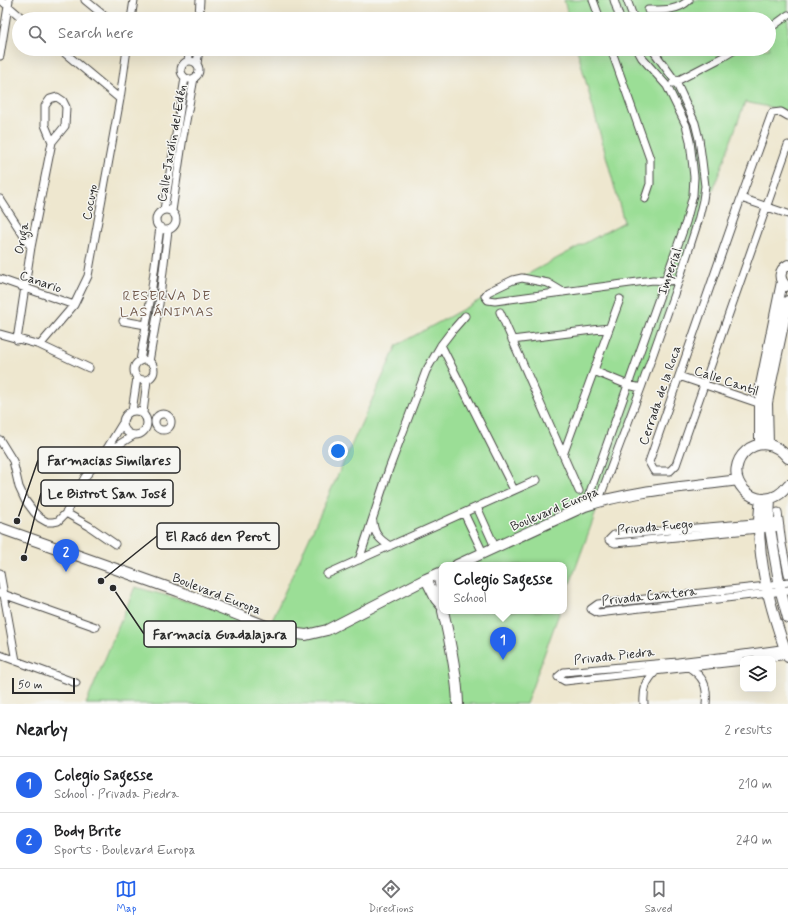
<!DOCTYPE html>
<meta charset="utf-8">
<style>
body{margin:0;font-family:Mynerve,sans-serif;background:#f2f2f2;color:#202124}
.controls{position:absolute;right:12px;bottom:12px;display:grid;overflow:hidden;border-radius:8px;box-shadow:0 4px 16px #0002}
.controls button{width:36px;height:36px;display:grid;place-items:center;padding:0;border:0;border-bottom:1px solid #e0e0e0;background:#fff;color:#202124;font:20px sans-serif}
.scale{position:absolute;left:12px;bottom:10px;width:63px;box-sizing:border-box;padding-left:4px;border:2px solid #2b2b2b;border-top:0;font-size:11px;line-height:14px;white-space:nowrap;color:#2b2b2b;-webkit-text-stroke:3px #f6f6f2;paint-order:stroke}
.you{position:absolute;left:338px;top:451px;width:14px;height:14px;margin:-10px;border:3px solid #fff;border-radius:50%;background:#1a73e8;box-shadow:0 0 0 6px #1a73e833}
.badge{display:grid;place-items:center;width:26px;height:26px;border-radius:50%;background:#2563eb;color:#fff;font-size:13px;font-weight:700}
.pin{position:absolute;translate:-50% -33px;filter:drop-shadow(0 1px 2px #0008)}
.pin::after{content:'';position:absolute;top:21px;width:14px;height:12px;background:inherit;clip-path:polygon(0 0,100% 0,50% 100%)}
.popup{position:absolute;left:439px;top:562px;width:128px;height:52px;box-sizing:border-box;display:grid;place-content:center;border-radius:8px;background:#fff;filter:drop-shadow(0 1px 3px #0005);font-size:13px;white-space:nowrap;color:#757577}
.popup b{font-size:15px;color:#202124}
.popup::after{content:'';position:absolute;left:50%;top:100%;margin-left:-8px;border:8px solid transparent;border-top-color:#fff}
.list{margin:0;padding:0;list-style:none}
h2{display:flex;justify-content:space-between;align-items:center;height:52px;margin:0;padding:0 16px;font-size:17px}
h2 small{font-size:13px;font-weight:400;color:#757577}
.list li{display:grid;grid-template-columns:26px 1fr auto;gap:12px;align-items:center;box-sizing:border-box;height:56px;padding:0 16px;border-top:1px solid #e0e0e0}
.list b{display:block;font-size:15px;white-space:nowrap}
.list p{margin:0;font-size:13px;white-space:nowrap;color:#757577}
.list em{font-size:13px;font-style:normal;color:#757577}
.icon{flex:none;width:22px;height:22px;fill:none;stroke:currentColor;stroke-width:2;stroke-linecap:round;stroke-linejoin:round}
.map{position:relative;flex:none;width:788px;height:704px;overflow:hidden}
.search{position:absolute;background:#fff;box-shadow:0 4px 16px #0002;left:12px;right:12px;top:12px;height:44px;display:flex;align-items:center;gap:10px;box-sizing:border-box;padding:0 14px;border-radius:22px;color:#757577;font-size:15px}
.sheet{height:164px;background:#fff}
nav{display:flex;justify-content:space-around;align-items:center;box-sizing:border-box;height:56px;border-top:1px solid #e0e0e0;background:#fff;font-size:11px;color:#757577}
nav a{display:grid;justify-items:center;gap:2px}
nav .on{color:#2563eb}
.map>svg:first-child{display:block}
.green{fill:#9bde96;stroke:#638460}
.lines{fill:none;stroke-linecap:round;stroke-linejoin:round}
.street-casing{stroke:#484744;stroke-width:9}
.secondary-casing{stroke:#484744;stroke-width:12}
.street{stroke:#fff;stroke-width:7}
.secondary{stroke:#fff;stroke-width:10}
.labels{text-anchor:middle;stroke-width:3;stroke-linejoin:round;paint-order:stroke}
.street-label{font-size:13px;fill:#2b2b2b;stroke:#f6f6f2}
.neighbourhood-label{font-size:14px;letter-spacing:1px;fill:#70584a;stroke:#f6f6f2}
.leader{fill:none;stroke:#2b2b2b;stroke-width:1.5}
.callout-dot{fill:#2b2b2b;stroke:#f6f6f2;stroke-width:1.5}
.callout{fill:#f6f6f2;stroke:#2b2b2b;stroke-width:1.5}
.callout-label{font-size:14px;text-anchor:middle;font-weight:bold;fill:#2b2b2b}
</style>
<div class="map">
<svg width="788" height="704" viewBox="0 0 788 704">
<rect width="100%" height="100%" fill="#f6f6f2"/>
<filter id="ink" filterUnits="userSpaceOnUse"><feTurbulence type="fractalNoise" baseFrequency=".025" numOctaves="2"/><feDisplacementMap in="SourceGraphic" scale="8" xChannelSelector="R" yChannelSelector="G"/><feConvolveMatrix kernelMatrix="1 2 1 2 8 2 1 2 1" color-interpolation-filters="sRGB"/></filter>
<filter id="wash" filterUnits="userSpaceOnUse"><feTurbulence type="fractalNoise" baseFrequency=".012" numOctaves="4" result="noise"/><feDisplacementMap in="SourceGraphic" scale="16" xChannelSelector="R" yChannelSelector="G"/><feGaussianBlur stdDeviation="0.9" result="paint"/><feColorMatrix in="noise" values="0 0 0 0 0 0 0 0 0 0 0 0 0 0 0 0 0 1.4 0 .05"/><feComposite in="paint" operator="in"/></filter>
<g filter="url(#wash)">
<rect width="100%" height="100%" fill="#eee7cf"/>
<path class="green" d="M564,0H788V111L745,102L564,600V565H442V611H560L526,704H86L135,587L270,624L397,345L624,222L577,49H769V19H569Z"/>
</g>
<g filter="url(#ink)">
<g class="lines">
<g class="street-casing">
<path id="street" d="M1,0L23,19
M85,0L108,19
M200,0L199,16L200,19
M593,0L600,19
M614,0L620,19
M627,0L634,19
M648,10C662,10 678,11 689,0
M131,19L134,0
M769,29L788,15
M60,49L120,99
M611,49L650,159V184L645,199
M0,56L9,0
M181 70a9 9 0 1 1 18 0a9 9 0 1 1-18 0Z
M188,61L190,49
M197,64L199,49
M673,83L723,57L736,49
M788,116L781,112L772,113L741,198L649,462L654,471H670L676,465L788,145
M741,198L788,214
M0,199L31,247
M164,210L185,78
M156 220a10 10 0 1 1 20 0a10 10 0 1 1-20 0Z
M172,211L183,137L194,78
M0,279L74,305
M563,292L548,283L522,278L513,280L488,292L485,296L488,300L495,301L653,280L666,281L679,280
M500,312L579,491
M123,321L146,325
M0,334L40,345L89,368
M17,340L31,247L52,142L65,126L66,107L63,101L57,97L50,99L45,106V125L52,142
M512,340L609,328
M40,345L74,305L88,276L120,99L127,49
M441,345L514,490
M134 370a10 10 0 1 1 20 0a10 10 0 1 1-20 0Z
M140,361L150,302L160,227
M149,362L159,304L168,230
M594,371L628,385L641,388
M679,376L764,405
M123 423a12 12 0 1 1 24 0a12 12 0 1 1-24 0Z
M132,411L137,378
M143,413L147,380
M155 422a8 8 0 1 1 16 0a8 8 0 1 1-16 0Z
M0,440L13,461L19,487L25,500L34,512L40,518L47,522H53L58,521L66,513L85,477L103,455L122,424
M104,454L134,435
M563,455L620,299
M598,502L641,388L679,280L698,221L703,200L705,186L702,161L699,139L695,123L676,82L652,49
M585,506L686,222L693,195L694,177L690,141L686,125L667,86L642,58L637,49
M477,507L495,547
M778,512L782,544L788,574
M66,513L89,526L115,544
M464,513L483,553
M779,521L614,535L609,540L615,543L780,527
M373,522C374,534 380,540 390,546
M359,560L389,469L426,371L441,345L451,332L465,316
M0,573L16,661
M327,574L537,480
M788,582L767,586L598,604L591,609L598,613L769,593L788,590
M0,593L96,627
M0,655L76,683
M757,659L788,655
M743,661L565,681L558,677L564,672L678,662L736,655L788,648
M687,666C703,676 708,685 706,704
M644,704C643,689 646,681 656,671"/>
</g>
<g class="secondary-casing">
<path id="secondary" d="M786,286C778,279 779,270 788,265
M760,444V404L761,385L782,282
M768,444L767,403L770,387L788,301
M788,458C761,423 719,463 744,490C749,495 755,499 763,499C774,499 782,494 788,485
M770,498L769,522L773,547L781,592L788,618
M761,499C760,507 759,515 759,524C759,566 773,617 788,657
M0,528L178,591L281,632L306,635L327,630L426,579L442,572
M457,565L585,506C634,490 687,487 738,480
M438,574L442,593
M426,579L436,599L442,606
M443,611C450,641 457,673 458,704"/>
</g>
<use href="#street" class="street"/>
<use href="#secondary" class="secondary"/>
</g>
</g>
<g class="labels">
<g class="street-label">
<text transform="translate(171 143) rotate(-80)" y="5">Calle Jardín del Edén</text>
<text transform="translate(89 202) rotate(-80)" y="5">Cocuyo</text>
<text transform="translate(21 238) rotate(-79)" y="5">Oruga</text>
<text transform="translate(669 271) rotate(-71)" y="5">Imperial</text>
<text transform="translate(41 281) rotate(19)" y="5">Canario</text>
<text transform="translate(727 380) rotate(19)" y="5">Calle Cantil</text>
<text transform="translate(659 395) rotate(-71)" y="5">Cerrada de la Roca</text>
<text transform="translate(554 508) rotate(-23)" y="5">Boulevard Europa</text>
<text transform="translate(655 526) rotate(-5)" y="5">Privada Fuego</text>
<text transform="translate(217 593) rotate(21)" y="5">Boulevard Europa</text>
<text transform="translate(649 595) rotate(-6)" y="5">Privada Cantera</text>
<text transform="translate(614 655) rotate(-6)" y="5">Privada Piedra</text>
</g>
<g class="neighbourhood-label">
<text x="167" y="300">RESERVA DE<tspan x="167" dy="16">LAS ÁNIMAS</tspan></text>
</g>
</g>
<path class="leader" d="M17 521L38 460M24 558L41 493M101 581L157 536M113 588L144 634"/>
<g class="callout-dot">
<circle cx="17" cy="521" r="4"/>
<circle cx="24" cy="558" r="4"/>
<circle cx="101" cy="581" r="4"/>
<circle cx="113" cy="588" r="4"/>
</g>
<g class="callout">
<rect x="38" y="447" width="142" height="26" rx="4"/>
<rect x="41" y="480" width="132" height="26" rx="4"/>
<rect x="157" y="523" width="122" height="26" rx="4"/>
<rect x="144" y="621" width="152" height="26" rx="4"/>
</g>
<g class="callout-label">
<text x="109" y="465">Farmacias Similares</text>
<text x="107" y="498">Le Bistrot San José</text>
<text x="218" y="541">El Racó den Perot</text>
<text x="220" y="639">Farmacia Guadalajara</text>
</g>
</svg>
<div class="controls">
<button><svg class="icon" aria-label="layers" viewBox="0 0 24 24"><path d="M12 4l9 5-9 5-9-5zM3 14l9 5 9-5"/></svg></button>
</div>
<div class="scale">50 m</div>
<div class="you"></div>
<div class="pin badge" style="left:503px;top:660px">1</div>
<div class="popup"><b>Colegio Sagesse</b>School</div>
<div class="pin badge" style="left:66px;top:572px">2</div>
<div class="search"><svg class="icon" aria-label="search" viewBox="0 0 24 24"><circle cx="10" cy="10" r="6"/><path d="M15 15l6 6"/></svg>Search here</div>
</div>
<section class="sheet">
<h2>Nearby<small>2 results</small></h2>
<ul class="list">
<li><span class="badge">1</span><div><b>Colegio Sagesse</b><p>School · Privada Piedra</p></div><em>210 m</em></li>
<li><span class="badge">2</span><div><b>Body Brite</b><p>Sports · Boulevard Europa</p></div><em>240 m</em></li>
</ul>
</section>
<nav>
<a class="on"><svg class="icon" aria-label="map" viewBox="0 0 24 24"><path d="M3 6l6-2 6 2 6-2v14l-6 2-6-2-6 2zM9 4v14M15 6v14"/></svg>Map</a>
<a><svg class="icon" aria-label="directions" viewBox="0 0 24 24"><path d="M12 3l9 9-9 9-9-9zM9 14v-3h6M13 9l2 2-2 2"/></svg>Directions</a>
<a><svg class="icon" aria-label="saved" viewBox="0 0 24 24"><path d="M7 4h10v16l-5-4-5 4z"/></svg>Saved</a>
</nav>
